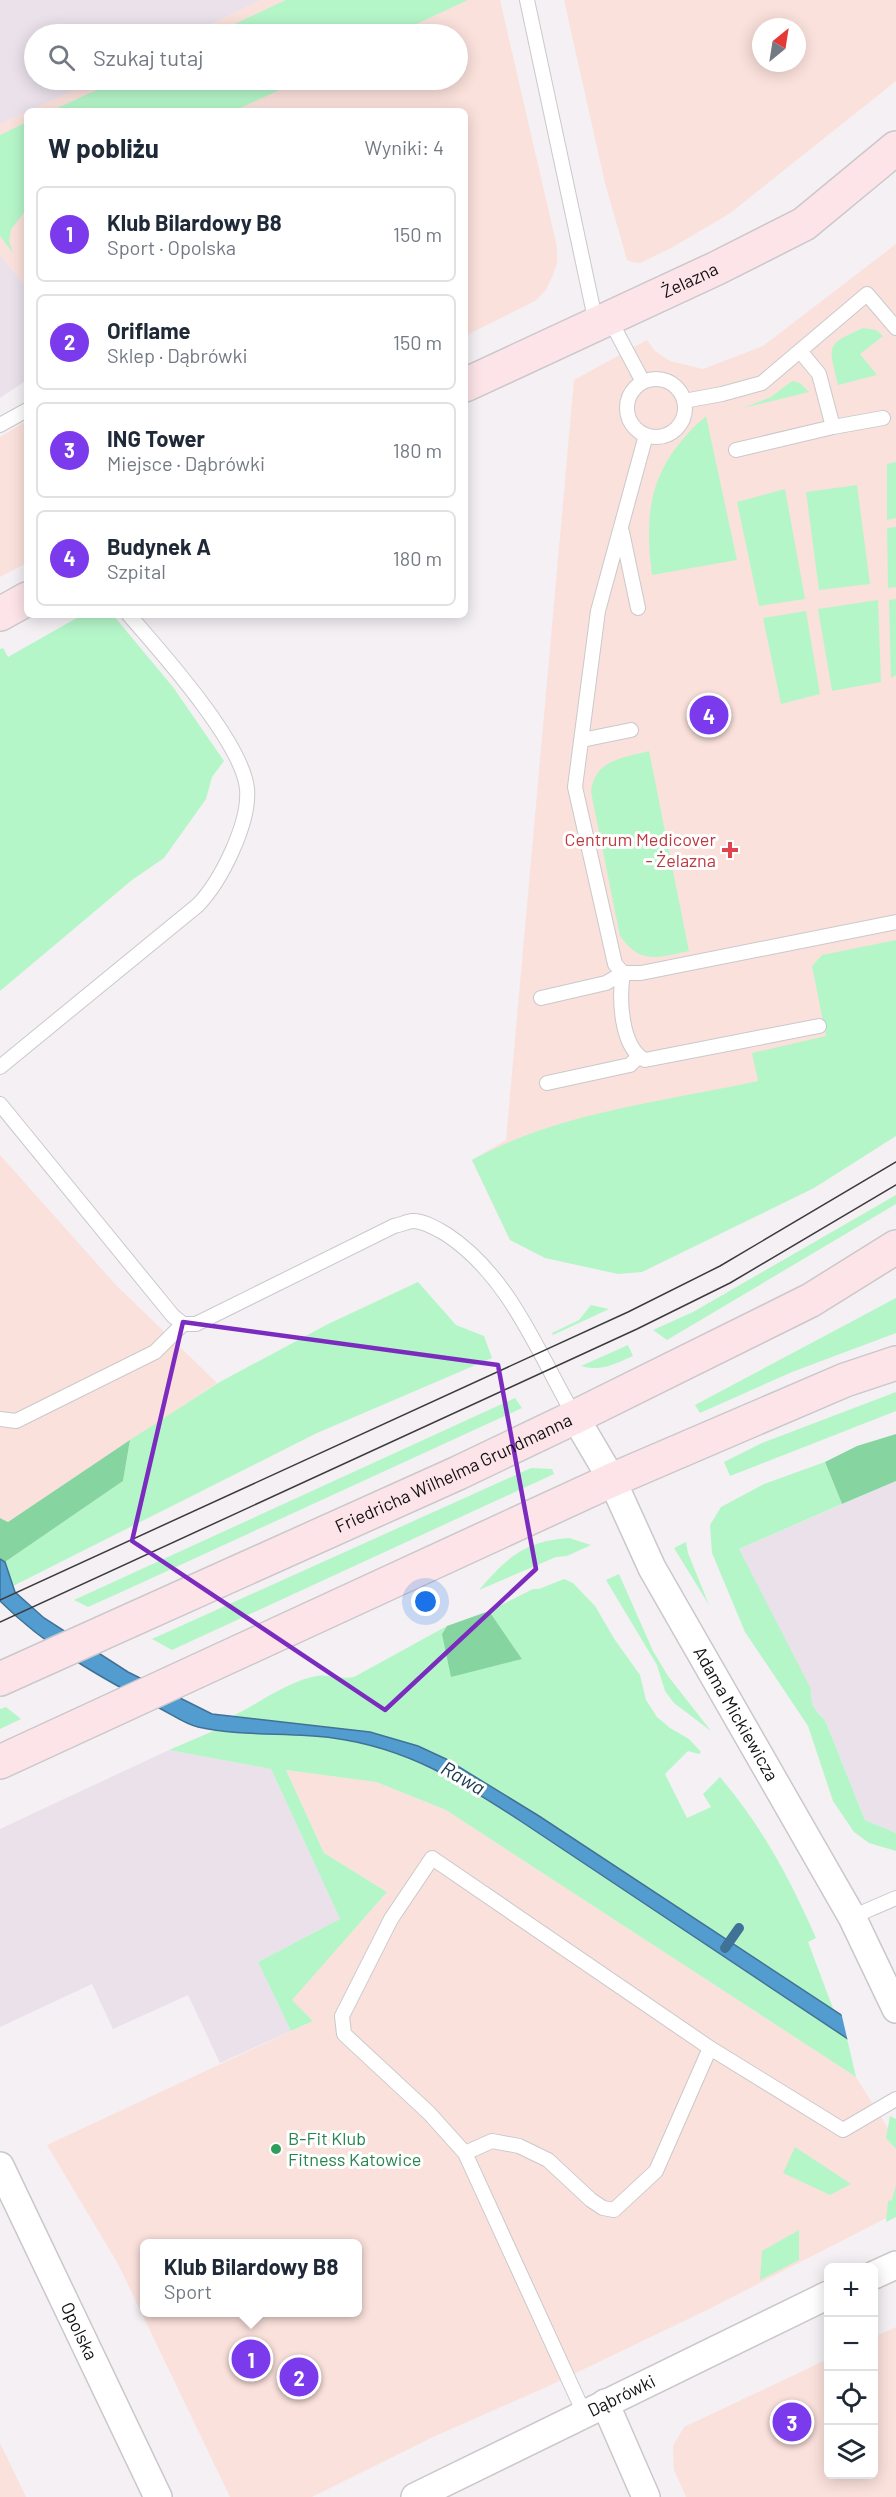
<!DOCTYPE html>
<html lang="pl">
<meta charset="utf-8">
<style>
body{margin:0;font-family:Barlow,sans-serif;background:#f2f2f3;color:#1f2937}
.controls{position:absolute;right:18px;bottom:18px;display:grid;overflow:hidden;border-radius:9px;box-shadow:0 3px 15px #0003}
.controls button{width:54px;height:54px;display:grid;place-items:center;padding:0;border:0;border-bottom:2px solid #e0e1e3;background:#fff;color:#1f2937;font:30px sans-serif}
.compass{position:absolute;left:752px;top:18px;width:54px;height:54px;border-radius:50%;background:#fff;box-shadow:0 3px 15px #0003;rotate:30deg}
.you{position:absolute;left:426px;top:1602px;width:21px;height:21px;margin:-15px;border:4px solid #fff;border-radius:50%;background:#1a73e8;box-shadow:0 0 0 9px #1a73e833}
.badge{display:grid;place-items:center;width:39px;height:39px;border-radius:50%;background:#7c3aed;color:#fff;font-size:20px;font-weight:700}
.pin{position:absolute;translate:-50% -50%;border:3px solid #fff;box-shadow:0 2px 6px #0006}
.popup{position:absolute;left:140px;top:2239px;width:222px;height:78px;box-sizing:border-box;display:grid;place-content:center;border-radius:9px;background:#fff;filter:drop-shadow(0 2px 4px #0005);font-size:20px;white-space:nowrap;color:#747a83}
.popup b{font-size:22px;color:#1f2937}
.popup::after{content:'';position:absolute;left:50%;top:100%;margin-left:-12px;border:12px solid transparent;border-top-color:#fff}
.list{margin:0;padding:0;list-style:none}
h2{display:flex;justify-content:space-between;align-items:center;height:78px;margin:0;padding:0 24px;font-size:26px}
h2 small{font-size:20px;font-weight:400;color:#747a83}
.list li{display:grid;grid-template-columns:39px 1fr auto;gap:18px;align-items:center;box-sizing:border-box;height:96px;margin:0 12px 12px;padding:0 12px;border:2px solid #e0e1e3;border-radius:9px}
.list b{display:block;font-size:22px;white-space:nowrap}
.list p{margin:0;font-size:20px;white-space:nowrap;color:#747a83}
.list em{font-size:20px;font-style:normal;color:#747a83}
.icon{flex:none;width:33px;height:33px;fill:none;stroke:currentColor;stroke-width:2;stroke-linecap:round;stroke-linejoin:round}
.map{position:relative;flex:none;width:896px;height:2497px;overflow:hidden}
.search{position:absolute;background:#fff;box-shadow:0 3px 15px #0003;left:24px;top:24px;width:444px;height:66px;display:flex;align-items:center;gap:15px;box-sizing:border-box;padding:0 21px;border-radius:33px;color:#747a83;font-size:22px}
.panel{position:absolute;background:#fff;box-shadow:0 3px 15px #0003;left:24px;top:108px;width:444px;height:510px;border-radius:9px}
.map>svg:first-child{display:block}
.commercial{fill:#fbe1dc;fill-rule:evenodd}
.built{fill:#eae1ea}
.green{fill:#b5f6c9}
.forest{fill:#86d5a1}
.water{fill:#539cd0;stroke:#407297;stroke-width:1.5}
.pier{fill:#f4f0f4}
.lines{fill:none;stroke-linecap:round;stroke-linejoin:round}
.stream{stroke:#407297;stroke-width:10}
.lane-casing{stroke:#cbc8cb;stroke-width:16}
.street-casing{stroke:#cbc8cb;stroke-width:30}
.secondary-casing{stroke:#cbc8cb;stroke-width:36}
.lane{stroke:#fff;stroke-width:14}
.street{stroke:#fff;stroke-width:27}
.secondary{stroke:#fce4e8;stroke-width:33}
.tram{stroke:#3d3b3d;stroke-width:1.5}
.marked{fill:none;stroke:#7b2cbf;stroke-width:4.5;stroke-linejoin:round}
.health-dot{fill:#e0444e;stroke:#fff;stroke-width:2}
.leisure-dot{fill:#2e9e5b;stroke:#fff;stroke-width:2}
.labels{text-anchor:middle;stroke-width:6;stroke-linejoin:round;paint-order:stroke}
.street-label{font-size:18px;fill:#121012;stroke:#fff}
.health-label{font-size:18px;fill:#be3a42;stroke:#fff;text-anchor:end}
.leisure-label{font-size:18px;fill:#27864d;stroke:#fff;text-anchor:start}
.water-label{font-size:20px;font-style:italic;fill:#17374e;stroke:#fff}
</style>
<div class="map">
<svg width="896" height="2497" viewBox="0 0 896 2497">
<rect width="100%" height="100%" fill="#f4f0f4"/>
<path class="commercial" d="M261,0H500L557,247V263L553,275L546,290L535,301L465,336V111H27L96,80H458V34H190Z
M564,0H896V81L729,214L671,248L640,263L632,262L627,260L605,183ZM761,27H797V63H761Z
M27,111V288L0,255V124Z
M896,244V1036L510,1240L472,1160L506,1140L574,380L647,340L655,351L670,361L703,369L763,346Z
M27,421V563L0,577V437Z
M0,1155L115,1284L217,1383L8,1522L0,1518Z
M286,1770L376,1782L446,1810L856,2077L896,2141V2213L711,2308L553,2384L433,2437L312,2497H230L118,2264L47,2145L313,2021L291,2000L387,1892L324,1853ZM144,2244H358V2312H144Z
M896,2327V2497H686L674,2470L673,2446L684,2427L828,2359V2474H874V2337Z
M0,2443L26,2497H0Z"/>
<path class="built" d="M0,0H261L190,34H34V80H96L0,124Z
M0,255L27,288V380L0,398Z
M896,1481V1833L865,1820L825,1720L815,1710L739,1549Z
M169,1750L271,1769L340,1919L258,1962L291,2031L220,2063L188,1995L113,2029L92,1984L0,2027V1829Z"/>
<path class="green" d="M286,0H468L395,34H213Z
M118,80H301L234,111H51Z
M27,122V209L11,229L9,241L13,253L0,236V135Z
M863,328L876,330L883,336L860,354L877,375L838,385C829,346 824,345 863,328Z
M792,381L800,383L809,392L743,408L771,397Z
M706,416L737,560L652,575C643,507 652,463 706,416Z
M896,462V518L887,520V464Z
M857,485L870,584L819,590L806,492Z
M785,489L805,599L759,606L737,502Z
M896,527V587L888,588L887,528Z
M896,599V675L891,678L889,600Z
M878,600L881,682L832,691L818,609Z
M806,611L820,694L781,704L763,618Z
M82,615H113L173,687L224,761L212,777L206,799L164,858L132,880L0,991V649L3,648L8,657Z
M649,751L689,951C659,957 641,966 620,936L591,792C594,760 622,758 649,751Z
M896,940V1136L814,1188L642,1272L618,1274L545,1258L510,1240L472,1160C559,1112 662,1102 758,1081L752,1053L826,1036L812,966L822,955Z
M896,1195V1204L667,1340L653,1330L693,1312Z
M418,1282L456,1325L484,1336L492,1358L317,1433L13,1586L5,1562L123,1481L130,1440L218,1383L328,1324Z
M896,1298V1333L792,1372L700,1413L695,1405Z
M591,1305L609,1309L553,1335L552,1333L579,1320Z
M628,1345L633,1356C614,1364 602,1372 581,1366Z
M896,1392V1411L730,1476L724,1462L762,1443Z
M515,1398L522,1408L117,1594L88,1607L74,1600Z
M825,1462L842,1504L739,1549L811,1689C810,1704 814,1710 825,1720L865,1820L896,1833V1851L869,1843L854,1832L833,1801L808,1726L745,1632L712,1553L710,1525L721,1507L764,1484Z
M531,1468L552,1469L554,1474L172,1650L152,1639Z
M569,1538L591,1545L567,1556L556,1557L479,1590C507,1558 524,1541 569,1538Z
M686,1542L688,1553L709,1605L674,1548Z
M619,1574L653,1651L668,1676L711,1731L674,1703L665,1691L657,1665L606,1580Z
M564,1579L573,1583L595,1606L615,1640L640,1675L646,1700L657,1717L670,1728L689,1739L701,1752L699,1754L688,1751L665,1774L687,1818L711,1807L703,1794L720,1777C763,1828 789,1877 816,1938L808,1942L834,2011L539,1816L446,1759L418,1746L233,1716C259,1703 288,1681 317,1676C328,1674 338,1680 354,1677L447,1626L442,1634L522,1659L489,1611L533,1589H539Z
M6,1707L21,1719L0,1729V1709Z
M218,1729C256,1735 295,1732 334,1738C380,1744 419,1761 461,1782L847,2038L856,2077L446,1810L376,1782L286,1770L324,1853L387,1892L292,2000L313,2021L291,2031L258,1962L340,1919L271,1769L169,1750Z
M890,2116L896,2119V2149L886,2138Z
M795,2147L851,2184L830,2195L783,2173Z
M896,2185V2217L886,2222L888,2201L892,2200Z
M799,2230V2260L760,2280L762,2251Z"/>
<path class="forest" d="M896,1434V1481L842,1504L825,1462L857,1446Z
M130,1440L123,1481L5,1562L0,1559V1518L8,1522Z
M489,1611L522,1659L451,1677L442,1634L447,1626Z"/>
<path class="water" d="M0,1559L5,1562L15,1592L44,1618L128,1672L212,1714L370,1732L418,1746L446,1759L539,1816L896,2051V2071L522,1822C461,1782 408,1748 333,1738C289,1732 242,1737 198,1727C184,1724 170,1713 157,1707C101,1678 45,1646 0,1601Z"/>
<path class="pier" d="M841,2012L896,2048V2074L848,2042Z"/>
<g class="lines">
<path class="stream" d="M725,1948L739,1928"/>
<g class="lane-casing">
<path id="lane" d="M527,0L596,323
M609,318L643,382
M627 408a29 29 0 1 1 58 0a29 29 0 1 1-58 0Z
M684,401L722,394L762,383L867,294L896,328
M0,425L27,410
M833,427L883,418
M646,435L598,611L575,787L615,964L623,973H641L896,922
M736,450L833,427L819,374L800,351
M622,532L638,608
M582,740L631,730
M623,973C619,997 620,1047 645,1060L819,1026
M541,998L606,983L623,973
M0,1067L198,905C221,881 250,823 247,789C243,743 161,652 129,615
M547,1083L630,1065L639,1056
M0,1104L173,1316L183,1324H196L394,1226C400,1225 406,1222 412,1221C423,1220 437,1229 446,1234C510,1276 538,1353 575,1417
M0,1419L16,1421L155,1352L183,1324
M852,1917L896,1898
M465,2153L429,2113L344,2034L342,2016L391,1919L432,1858L710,2048L843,2130L896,2099
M584,2413L465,2153L492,2141L519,2146L548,2160L591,2200L603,2208L614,2210L656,2171L710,2048"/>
</g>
<g class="street-casing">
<g id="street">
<path id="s1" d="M575,1417L612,1480L652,1568L852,1917L896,2009"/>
<path id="s2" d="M0,2166L158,2497"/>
<path d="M874,2275L896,2265"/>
<path d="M605,2403L646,2497"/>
<path id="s3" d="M415,2497L828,2295"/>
</g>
</g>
<g class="secondary-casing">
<g id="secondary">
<path id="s4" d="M465,385L717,268L804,224L896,148"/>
<path d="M0,614L27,599"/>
<path id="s5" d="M0,1679L458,1473L575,1417L811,1300L896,1247"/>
<path d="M0,1762L612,1480L845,1380L896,1363"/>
</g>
</g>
<use href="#lane" class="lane"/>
<use href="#street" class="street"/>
<use href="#secondary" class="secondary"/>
<path class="tram" d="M0,1600L628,1312L720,1266L896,1162
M0,1622L637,1329L730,1283L896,1185"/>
</g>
<path class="marked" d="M183,1322L498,1365L536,1569L385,1710L132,1541Z"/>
<path class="health-dot" d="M727 841h6v6h6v6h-6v6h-6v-6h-6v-6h6z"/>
<circle class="leisure-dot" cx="276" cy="2149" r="6"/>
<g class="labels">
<g class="street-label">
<text dy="6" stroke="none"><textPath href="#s4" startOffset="248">Żelazna</textPath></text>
<text dy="6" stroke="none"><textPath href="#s5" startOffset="498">Friedricha Wilhelma Grundmanna</textPath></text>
<text dy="6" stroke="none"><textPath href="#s1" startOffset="338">Adama Mickiewicza</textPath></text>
<text dy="6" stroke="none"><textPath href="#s2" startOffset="183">Opolska</textPath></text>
<text dy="6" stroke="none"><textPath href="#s3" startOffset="230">Dąbrówki</textPath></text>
</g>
<g class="health-label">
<text x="716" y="846">Centrum Medicover<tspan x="716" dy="21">- Żelazna</tspan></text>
</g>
<g class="leisure-label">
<text x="288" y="2145">B-Fit Klub<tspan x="288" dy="21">Fitness Katowice</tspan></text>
</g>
<g class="water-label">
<text transform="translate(463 1778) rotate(30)" y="7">Rawa</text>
</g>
</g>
</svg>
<div class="controls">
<button>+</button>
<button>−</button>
<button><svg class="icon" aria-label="locate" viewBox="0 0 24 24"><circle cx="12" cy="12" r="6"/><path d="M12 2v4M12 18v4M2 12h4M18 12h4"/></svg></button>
<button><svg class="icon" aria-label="layers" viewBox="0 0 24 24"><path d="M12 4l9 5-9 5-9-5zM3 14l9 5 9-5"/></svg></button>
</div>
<svg class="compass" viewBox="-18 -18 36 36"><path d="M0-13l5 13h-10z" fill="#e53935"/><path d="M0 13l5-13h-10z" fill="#747a83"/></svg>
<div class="you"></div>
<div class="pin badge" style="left:251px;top:2359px">1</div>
<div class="popup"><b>Klub Bilardowy B8</b>Sport</div>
<div class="pin badge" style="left:299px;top:2377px">2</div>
<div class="pin badge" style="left:792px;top:2422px">3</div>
<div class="pin badge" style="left:709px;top:715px">4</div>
<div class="search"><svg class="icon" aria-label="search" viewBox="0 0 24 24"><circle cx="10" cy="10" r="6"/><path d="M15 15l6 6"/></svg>Szukaj tutaj</div>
<section class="panel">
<h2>W pobliżu<small>Wyniki: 4</small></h2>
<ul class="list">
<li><span class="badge">1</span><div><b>Klub Bilardowy B8</b><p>Sport · Opolska</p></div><em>150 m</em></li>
<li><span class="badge">2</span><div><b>Oriflame</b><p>Sklep · Dąbrówki</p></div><em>150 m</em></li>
<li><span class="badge">3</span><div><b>ING Tower</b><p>Miejsce · Dąbrówki</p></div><em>180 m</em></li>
<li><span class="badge">4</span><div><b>Budynek A</b><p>Szpital</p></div><em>180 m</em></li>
</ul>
</section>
</div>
